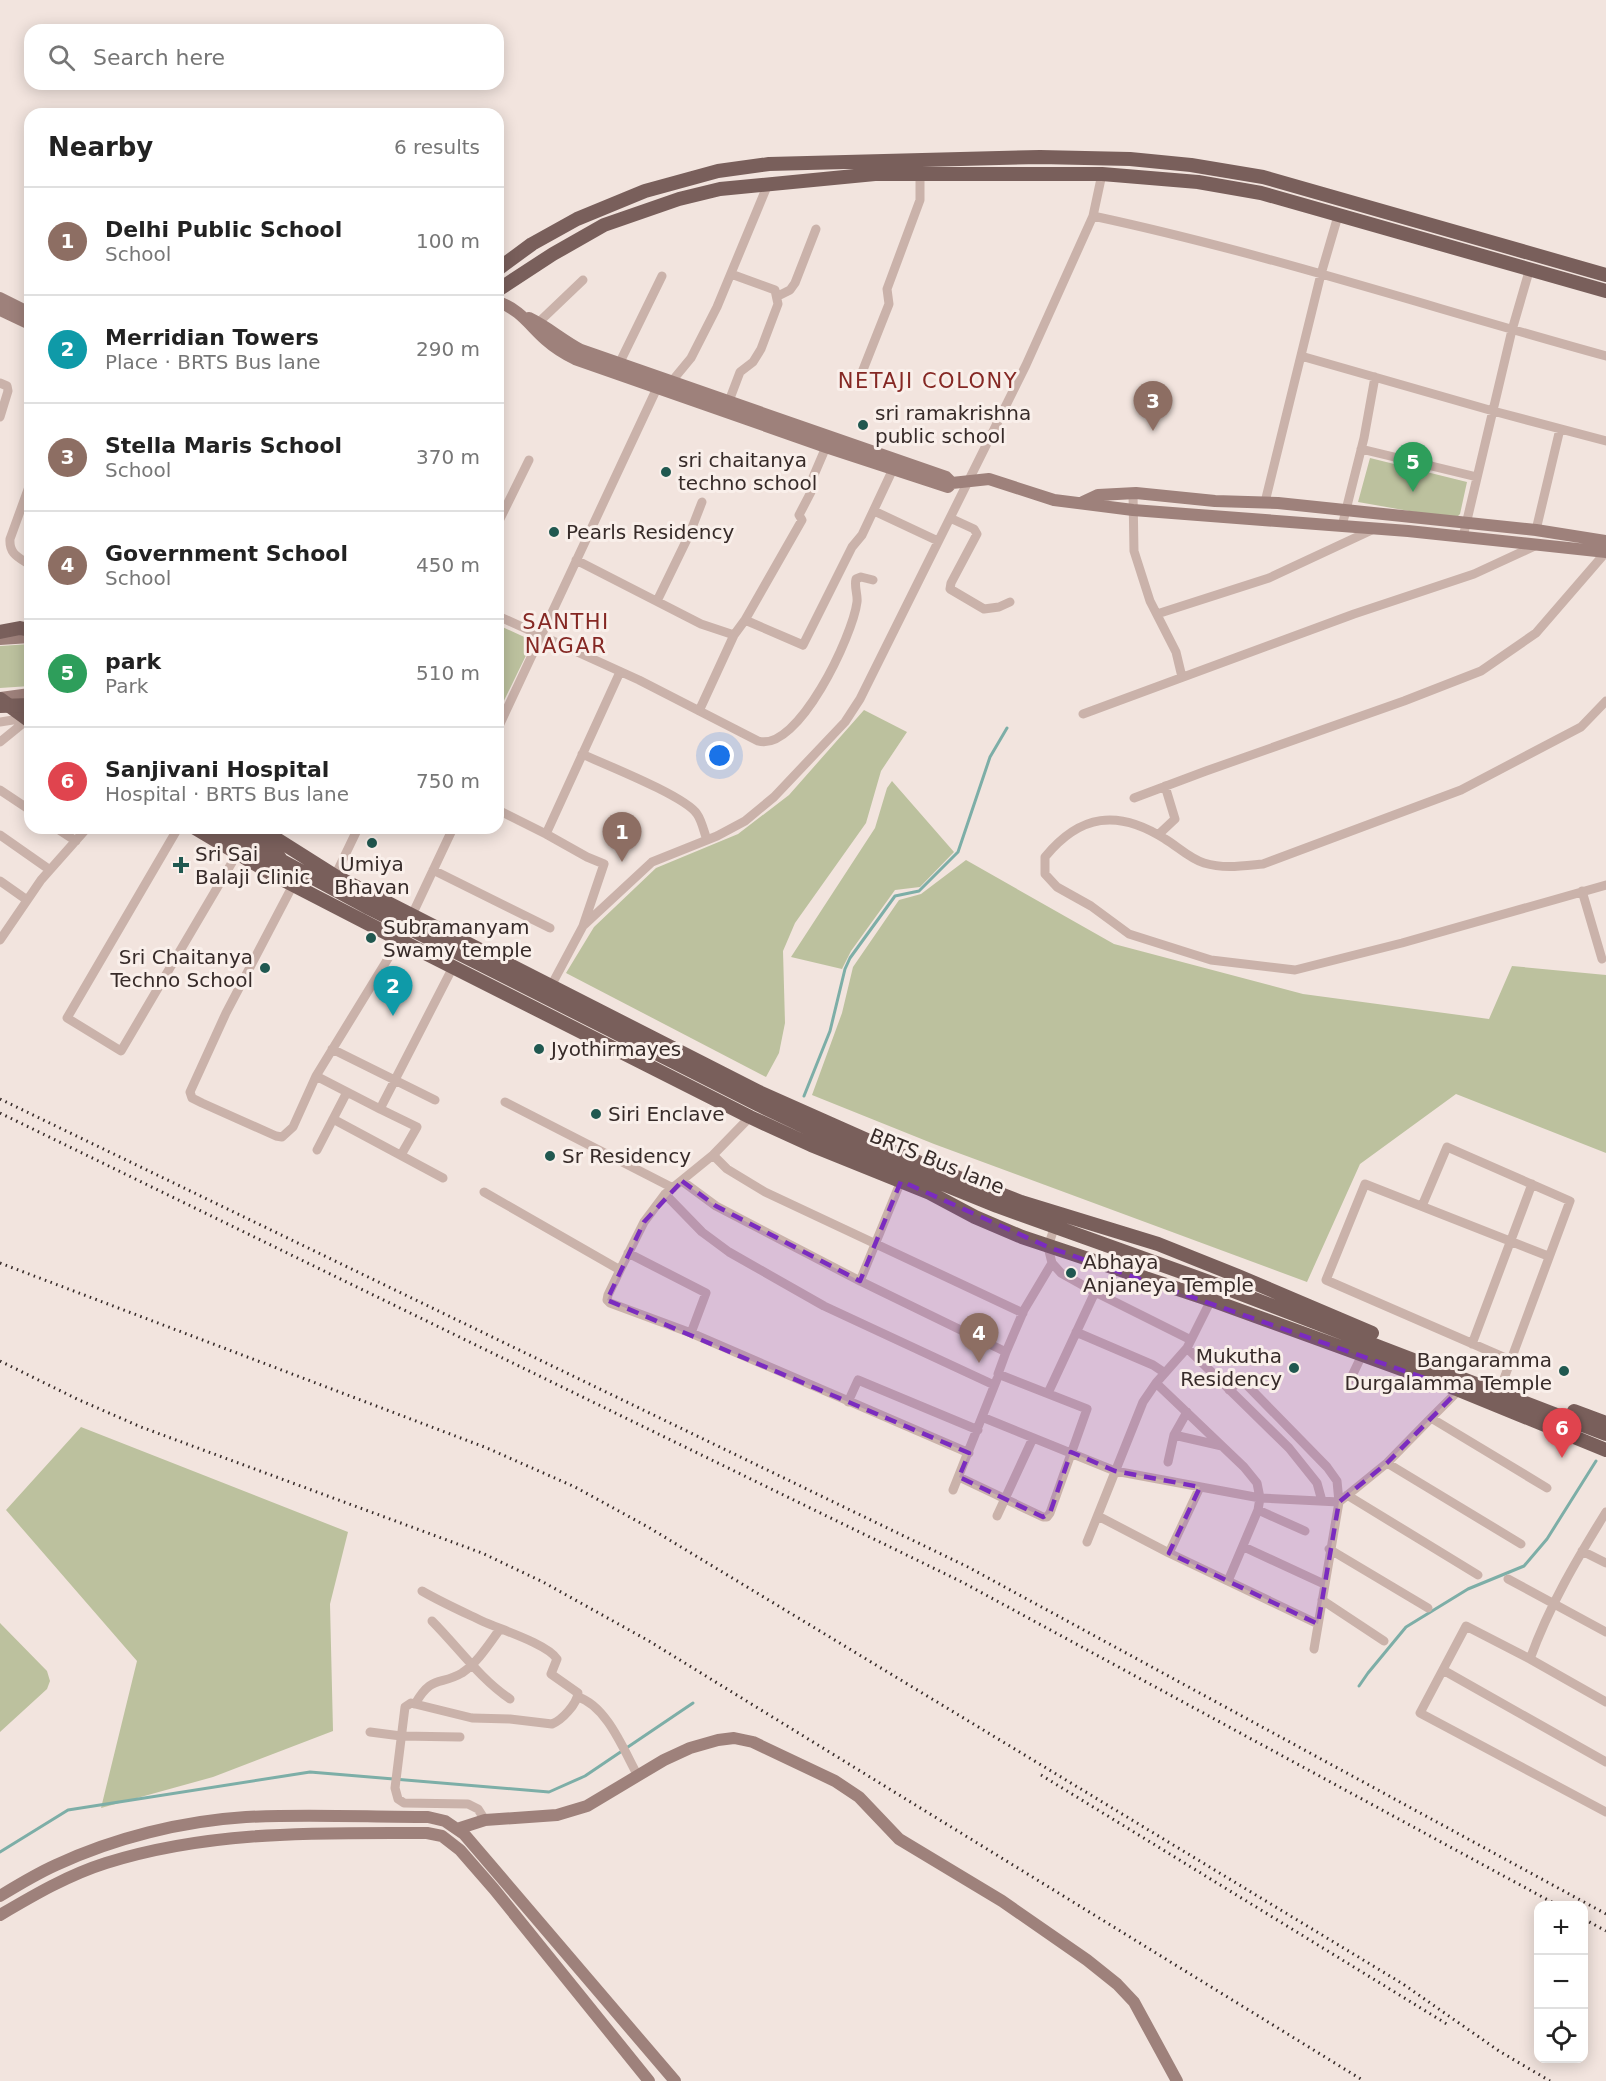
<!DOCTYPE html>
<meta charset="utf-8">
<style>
body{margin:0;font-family:"DejaVu Sans",sans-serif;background:#f6f6f6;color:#222}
.controls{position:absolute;right:18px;bottom:18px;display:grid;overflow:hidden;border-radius:12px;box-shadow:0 3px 15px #0003}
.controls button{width:54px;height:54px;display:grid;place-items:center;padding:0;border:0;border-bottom:2px solid #e0e0e0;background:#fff;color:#222;font:30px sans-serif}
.you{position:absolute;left:720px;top:756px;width:21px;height:21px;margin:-15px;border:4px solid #fff;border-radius:50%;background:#1a73e8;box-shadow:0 0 0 9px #1a73e833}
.badge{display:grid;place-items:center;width:39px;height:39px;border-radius:50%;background:#ea580c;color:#fff;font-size:20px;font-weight:700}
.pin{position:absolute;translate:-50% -50px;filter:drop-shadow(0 2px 3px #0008)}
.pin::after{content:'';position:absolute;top:32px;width:21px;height:18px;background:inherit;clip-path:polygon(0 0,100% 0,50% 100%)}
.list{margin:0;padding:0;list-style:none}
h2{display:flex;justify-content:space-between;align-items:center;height:78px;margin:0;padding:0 24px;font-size:26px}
h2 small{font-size:20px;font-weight:400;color:#767676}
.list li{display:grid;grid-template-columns:39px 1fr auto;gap:18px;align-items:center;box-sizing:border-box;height:108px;padding:0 24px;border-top:2px solid #e0e0e0}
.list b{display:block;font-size:22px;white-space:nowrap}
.list p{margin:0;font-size:20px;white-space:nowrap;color:#767676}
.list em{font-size:20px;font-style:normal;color:#767676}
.icon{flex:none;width:33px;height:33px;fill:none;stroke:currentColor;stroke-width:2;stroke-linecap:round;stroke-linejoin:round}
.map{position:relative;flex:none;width:1606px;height:2081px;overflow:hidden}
.search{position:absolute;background:#fff;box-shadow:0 3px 15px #0003;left:24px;top:24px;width:480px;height:66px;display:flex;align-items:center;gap:15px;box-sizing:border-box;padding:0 21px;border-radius:18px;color:#767676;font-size:22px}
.panel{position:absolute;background:#fff;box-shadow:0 3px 15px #0003;left:24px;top:108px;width:480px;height:726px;border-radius:18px}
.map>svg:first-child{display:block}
.green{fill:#bcc19e}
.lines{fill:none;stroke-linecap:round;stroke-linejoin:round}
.stream{stroke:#7daea7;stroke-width:3}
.street{stroke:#cab2aa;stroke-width:9}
.secondary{stroke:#9e817b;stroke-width:12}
.primary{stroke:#795f5b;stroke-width:14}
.rail{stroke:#372b29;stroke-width:3;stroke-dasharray:1.5 4.5;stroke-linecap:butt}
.primary-bridge{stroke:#795f5b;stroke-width:14}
.marked{fill:#7b2cbf;fill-opacity:0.2;stroke:#7b2cbf;stroke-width:4.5;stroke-dasharray:12 8;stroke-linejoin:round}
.poi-dot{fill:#205850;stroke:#f9efea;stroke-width:2}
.labels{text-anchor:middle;stroke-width:6;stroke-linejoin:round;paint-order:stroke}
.poi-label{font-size:20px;fill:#372b29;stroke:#f9efea;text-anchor:start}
.street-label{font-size:20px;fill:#372b29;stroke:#f9efea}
.neighbourhood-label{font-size:21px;letter-spacing:1.5px;fill:#852824;stroke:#f9efea}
</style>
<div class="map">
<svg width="1606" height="2081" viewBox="0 0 1606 2081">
<rect width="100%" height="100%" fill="#f2e4de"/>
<path class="green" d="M1370,458L1467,482L1460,514L1457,517L1432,515L1358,502Z
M498,625L533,641L498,713Z
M30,644V686L0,688V646Z
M864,710L907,732L881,771L866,823L795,923L783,951L785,1023L779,1053L766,1077L566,973L594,927L656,868L738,834L789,795Z
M892,781L954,852L920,887L895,890L851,951L842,969L791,957L875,828L887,788Z
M966,860L1114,944L1303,994L1489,1019L1512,966L1606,975V1153L1456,1094L1360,1164L1307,1282L934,1144L812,1095L842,1013L853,967L899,900L921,894Z
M81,1427L348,1532L330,1604L333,1731L213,1777L101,1808L137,1661L6,1510Z
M0,1623L47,1671L50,1681L47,1689L0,1732Z"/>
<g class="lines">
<path class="stream" d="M804,1096L830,1031L845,969L850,958L895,896L919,891L958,852L990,757L1007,728
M1359,1686L1368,1673L1406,1627L1468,1589L1524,1566L1547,1539L1596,1461
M0,1852L68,1810L310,1772L549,1792L585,1776L693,1703"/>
<path class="street" d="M1093,216C1266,253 1435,309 1606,356
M778,296L790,290L795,283L816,229
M539,322L583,280
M1301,356L1493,411L1606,441
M619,364L662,276
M0,383L7,386L8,391L0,417
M857,385L889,304L887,289L920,200V175
M729,401L740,372L753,362L761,349L778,304L775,290L731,274
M1361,449L1477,477
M30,484L10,539C9,554 18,557 30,565
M1133,493L1134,551L1150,601L1176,652L1182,677
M1265,502L1321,274L1338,216
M874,511L938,541
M950,518L974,529L977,534L951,583L950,589L984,609L999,607L1010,602
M498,523L529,460
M1342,526L1364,438L1375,377
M1536,530L1560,429
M1463,537L1512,330L1530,268
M576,560L701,624L734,635
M657,601L690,533L702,502
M1157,614L1269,578L1374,529
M498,616L639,680L758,741C798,753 853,635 857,602C858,595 854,587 856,579L861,577L873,580
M745,620L803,645L852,547L862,535L893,469
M1606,701L1581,727L1461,790L1263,864C1242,866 1224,869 1204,863C1190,859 1177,846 1165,839C1118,809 1080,814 1045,857V874L1057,887L1091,906L1129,934L1211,960L1295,970L1402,943L1606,885
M699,711L734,635L745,620L802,520L799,515L811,492L808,489L826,447
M1083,714L1354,614L1474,574L1537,545
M0,722L19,719L27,720
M498,728L657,388L672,381L691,358L717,307L768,184
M0,742L27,720
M582,754C606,765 685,796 697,814C702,821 704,832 707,840
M0,790L30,810
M1134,798L1206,771L1404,701L1481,671L1536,633L1606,552
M498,810L546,834L620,672
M56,828L76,841
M178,828L67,1018L121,1051L237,854
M546,834L587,857L604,864L583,926
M0,835L50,870
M1158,835L1175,819L1165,786
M433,870L550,928
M335,876L358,828
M0,881L27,900
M293,885L226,1013L190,1092L192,1098L202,1103L276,1136L282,1137L293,1127L316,1076L400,939
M1582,891L1602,959
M412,915L453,828
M0,940L41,880L87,828
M551,986L583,926L652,862L717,836L745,821L774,797L845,722L860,699L1026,365L1093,216L1102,174
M332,1049L435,1100
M316,1076L380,1109
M505,1102L673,1188
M333,1119L443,1178
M317,1150L347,1092
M401,1155L417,1127L380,1109L453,967
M713,1155L727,1169L765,1192L1023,1313
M682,1181L716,1206L860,1281L1006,1352L1024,1310L1052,1263L1048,1247L1056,1222
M484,1192L620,1270L644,1222L665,1194L713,1155L750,1117
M665,1194L702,1232L729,1252L824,1306L994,1385
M1422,1206L1447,1147L1570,1201L1502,1384
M628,1253L706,1293L691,1333
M1052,1263L1061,1273L1095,1292L1191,1340
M620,1270L608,1295L607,1300L610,1303L691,1333L969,1453
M860,1281L901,1181
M1076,1332L1153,1365L1165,1373
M1472,1344L1532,1184
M1187,1348L1289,1448L1317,1483L1322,1501
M1510,1360L1326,1280L1365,1184L1548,1256
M1350,1380L1362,1355
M1156,1383L1244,1467L1257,1483L1260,1498L1258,1510L1228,1581
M1229,1390L1240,1381H1243L1327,1467L1337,1481L1339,1502L1314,1649
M1048,1393L1095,1292
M848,1402L858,1380L978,1430
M982,1417L1115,1471L1260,1498L1339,1502L1387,1463L1431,1418L1547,1488
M1431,1418L1459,1390
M1174,1435L1222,1446
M1168,1462L1174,1435L1187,1412
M1387,1463L1521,1544
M959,1477L1043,1517H1047L1050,1513L1087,1409L998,1374L1006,1352
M953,1490L997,1379
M1347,1495L1478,1575
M1258,1510L1305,1531
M997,1516L1033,1438
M1098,1516L1169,1553L1318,1624
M1087,1542L1143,1402L1156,1383L1187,1348L1211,1300
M1244,1547L1324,1584
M1329,1549L1428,1608
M1582,1551L1606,1563
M1169,1553L1200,1487
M1508,1579L1606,1632
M422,1591C441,1602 461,1611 482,1621C499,1629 548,1644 557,1659L551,1674L578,1693C577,1704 562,1720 552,1724L510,1719L472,1718L415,1704L411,1703L405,1707L395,1788L398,1799L404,1803L468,1804L478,1809L485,1820
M1322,1600L1384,1641
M432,1621C458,1647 480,1679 510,1699
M1530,1659C1549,1606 1577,1559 1606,1512
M1443,1670L1606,1762
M578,1697C607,1706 624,1751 638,1776
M1606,1702L1530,1659L1466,1626L1420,1713L1606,1812
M415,1704C432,1674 440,1686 462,1673C478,1662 489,1644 500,1629
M370,1732L401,1736L460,1737"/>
<path class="secondary" d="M0,298L30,313
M498,302C520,309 530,326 546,340C555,348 565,354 575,359L826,447L948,487L952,483L989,479L1054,500L1133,510L1408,531L1606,552
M0,310L30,324
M529,318C548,327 562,340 581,350L946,477L952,483
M1083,502L1098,495L1136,493L1215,501L1278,503L1536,530L1606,541
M0,639L30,637
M0,698L30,694
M457,1829L485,1820L557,1815L587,1806L664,1760L690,1748L718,1740L734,1738L753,1742L835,1781L859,1797L899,1839L1002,1901L1087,1960L1117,1984L1134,2002L1177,2081
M0,1896C18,1885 36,1874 56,1865C114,1838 182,1821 246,1817C307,1814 367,1817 428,1817L445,1821L464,1834L675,2081
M0,1915C34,1895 68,1875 106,1863C211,1830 318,1833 427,1833L442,1836L460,1850L494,1889L649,2081"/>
<path class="primary" d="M498,269L532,244L577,219L645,191L718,171L769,164L1040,157L1130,159L1191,165L1263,177L1606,275
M498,290L553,254L604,225L679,199L720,189L875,174H1102L1198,182L1261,193L1606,291
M0,632L20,628L30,630
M0,699L30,721
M195,828L272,874L427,954L750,1117L811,1145L930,1193L975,1217L1022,1237L1211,1300L1459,1390L1606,1450
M220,828L266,859L282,861L369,908L759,1105L822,1135L997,1206L1215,1284L1606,1434
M242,828L274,850L282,861
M259,828L335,876L759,1092L905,1157L1021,1202L1158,1244L1238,1276L1372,1333
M1574,1411L1606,1423"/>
<path class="rail" d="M0,1099L968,1567L1606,1914
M0,1113L962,1582L1559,1906
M0,1263L487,1448L575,1487L648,1527L1403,1984L1499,2051L1550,2081
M0,1361L77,1399L141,1427L482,1553L543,1582L649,1641L1364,2081
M1041,1775L1450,2026
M1584,1919L1606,1931"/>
<path class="primary-bridge" d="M0,706L30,705"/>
</g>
<path class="marked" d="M682,1181L716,1206L860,1281L901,1181L1048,1247L1459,1390L1387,1463L1339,1502L1318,1624L1169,1553L1200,1487L1115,1471L1071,1452L1050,1513L1043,1517L959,1477L969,1453L607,1300L644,1222Z"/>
<g class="poi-dot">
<circle cx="863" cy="425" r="6"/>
<circle cx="666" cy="472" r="6"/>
<circle cx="554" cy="532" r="6"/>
<circle cx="372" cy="843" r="6"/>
<path d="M178 856h6v6h6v6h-6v6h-6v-6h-6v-6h6z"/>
<circle cx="371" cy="938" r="6"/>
<circle cx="265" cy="968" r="6"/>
<circle cx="539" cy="1049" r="6"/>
<circle cx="596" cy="1114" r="6"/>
<circle cx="550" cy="1156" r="6"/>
<circle cx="1071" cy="1273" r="6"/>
<circle cx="1294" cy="1368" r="6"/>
<circle cx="1564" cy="1371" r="6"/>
</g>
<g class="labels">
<g class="poi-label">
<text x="875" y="420">sri ramakrishna<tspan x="875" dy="23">public school</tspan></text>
<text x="678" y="467">sri chaitanya<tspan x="678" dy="23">techno school</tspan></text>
<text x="566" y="539">Pearls Residency</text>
<text x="195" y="861">Sri Sai<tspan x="195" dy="23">Balaji Clinic</tspan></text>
<text x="372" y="871" text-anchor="middle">Umiya<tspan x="372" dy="23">Bhavan</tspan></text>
<text x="383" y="934">Subramanyam<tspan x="383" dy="23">Swamy temple</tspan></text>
<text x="253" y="964" text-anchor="end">Sri Chaitanya<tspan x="253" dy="23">Techno School</tspan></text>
<text x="551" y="1056">Jyothirmayes</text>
<text x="608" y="1121">Siri Enclave</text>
<text x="562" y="1163">Sr Residency</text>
<text x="1083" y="1269">Abhaya<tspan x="1083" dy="23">Anjaneya Temple</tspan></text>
<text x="1282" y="1363" text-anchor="end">Mukutha<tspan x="1282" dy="23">Residency</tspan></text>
<text x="1552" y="1367" text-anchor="end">Bangaramma<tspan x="1552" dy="23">Durgalamma Temple</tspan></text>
</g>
<g class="street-label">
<text transform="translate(937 1161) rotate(22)" y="7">BRTS Bus lane</text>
</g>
<g class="neighbourhood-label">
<text x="928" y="388">NETAJI COLONY</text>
<text x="566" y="629">SANTHI<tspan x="566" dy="24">NAGAR</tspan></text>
</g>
</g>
</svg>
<div class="controls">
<button>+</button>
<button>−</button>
<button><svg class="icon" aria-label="locate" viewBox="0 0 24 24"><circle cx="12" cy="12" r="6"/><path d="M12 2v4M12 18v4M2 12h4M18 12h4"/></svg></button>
</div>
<div class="you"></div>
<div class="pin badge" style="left:622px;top:862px;background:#8d6e63">1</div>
<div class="pin badge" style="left:393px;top:1016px;background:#0f9aa8">2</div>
<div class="pin badge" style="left:1153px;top:431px;background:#8d6e63">3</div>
<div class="pin badge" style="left:979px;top:1363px;background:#8d6e63">4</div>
<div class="pin badge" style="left:1413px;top:492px;background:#2e9e5b">5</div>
<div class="pin badge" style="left:1562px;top:1458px;background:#e0444e">6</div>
<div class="search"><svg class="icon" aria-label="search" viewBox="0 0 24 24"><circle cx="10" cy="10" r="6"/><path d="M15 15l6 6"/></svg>Search here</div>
<section class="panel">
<h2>Nearby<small>6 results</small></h2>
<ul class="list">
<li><span class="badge" style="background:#8d6e63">1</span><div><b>Delhi Public School</b><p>School</p></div><em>100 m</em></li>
<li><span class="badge" style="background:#0f9aa8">2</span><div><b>Merridian Towers</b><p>Place · BRTS Bus lane</p></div><em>290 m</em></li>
<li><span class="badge" style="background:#8d6e63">3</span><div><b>Stella Maris School</b><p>School</p></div><em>370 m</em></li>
<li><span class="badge" style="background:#8d6e63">4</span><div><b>Government School</b><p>School</p></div><em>450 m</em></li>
<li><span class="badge" style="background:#2e9e5b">5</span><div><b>park</b><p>Park</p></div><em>510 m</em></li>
<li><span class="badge" style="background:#e0444e">6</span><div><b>Sanjivani Hospital</b><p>Hospital · BRTS Bus lane</p></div><em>750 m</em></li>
</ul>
</section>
</div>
